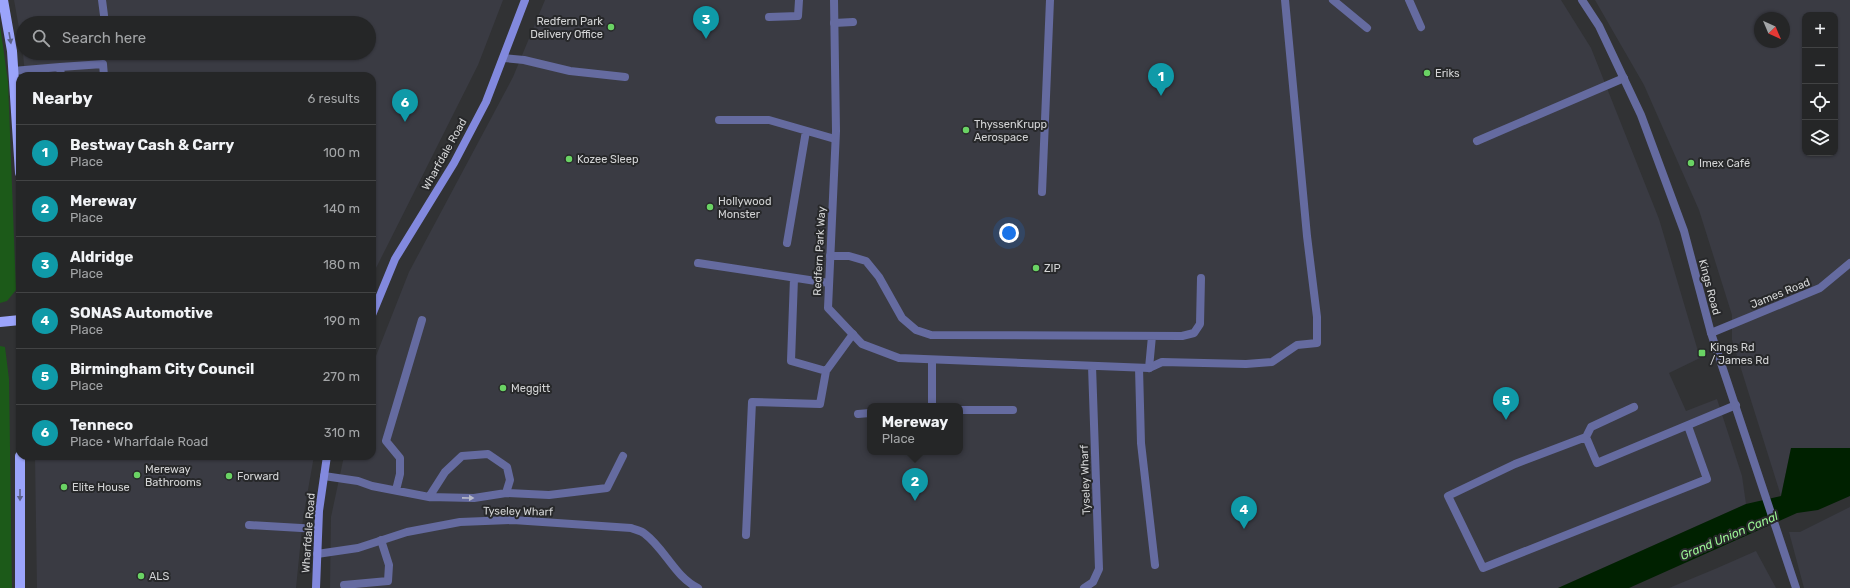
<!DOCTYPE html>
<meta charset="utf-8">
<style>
body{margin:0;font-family:Rubik,sans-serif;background:#2d2e2f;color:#f1f3f6}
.controls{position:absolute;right:12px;top:12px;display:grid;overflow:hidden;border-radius:8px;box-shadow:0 1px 3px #0004}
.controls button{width:36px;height:36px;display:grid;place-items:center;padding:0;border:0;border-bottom:1px solid #424344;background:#252627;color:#f1f3f6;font:20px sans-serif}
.compass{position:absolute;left:1754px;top:12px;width:36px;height:36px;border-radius:50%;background:#252627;box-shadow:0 1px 3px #0004;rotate:136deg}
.you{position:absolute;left:1009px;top:233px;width:14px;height:14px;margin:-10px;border:3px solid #fff;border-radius:50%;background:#1a73e8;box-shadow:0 0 0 6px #1a73e833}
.badge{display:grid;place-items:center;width:26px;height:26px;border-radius:50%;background:#ea580c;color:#fff;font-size:13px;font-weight:700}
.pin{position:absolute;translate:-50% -33px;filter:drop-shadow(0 1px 2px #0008)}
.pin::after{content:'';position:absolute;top:21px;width:14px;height:12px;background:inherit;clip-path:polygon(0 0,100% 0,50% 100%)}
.popup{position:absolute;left:867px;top:403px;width:96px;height:52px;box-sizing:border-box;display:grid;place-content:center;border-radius:8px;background:#252627;filter:drop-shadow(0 1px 3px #0005);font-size:13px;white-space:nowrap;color:#a3a5a7}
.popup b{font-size:15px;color:#f1f3f6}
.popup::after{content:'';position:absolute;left:50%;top:100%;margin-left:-8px;border:8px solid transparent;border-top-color:#252627}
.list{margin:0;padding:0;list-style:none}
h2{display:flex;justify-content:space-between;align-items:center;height:52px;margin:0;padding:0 16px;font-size:17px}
h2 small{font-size:13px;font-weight:400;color:#a3a5a7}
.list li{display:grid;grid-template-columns:26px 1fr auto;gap:12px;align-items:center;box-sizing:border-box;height:56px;padding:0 16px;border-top:1px solid #424344}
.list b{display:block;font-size:15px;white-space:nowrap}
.list p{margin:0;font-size:13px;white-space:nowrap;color:#a3a5a7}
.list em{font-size:13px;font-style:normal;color:#a3a5a7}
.icon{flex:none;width:22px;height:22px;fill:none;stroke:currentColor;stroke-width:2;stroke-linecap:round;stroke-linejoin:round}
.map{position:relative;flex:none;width:1850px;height:588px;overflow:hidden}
.search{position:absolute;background:#252627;box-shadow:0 1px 3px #0004;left:16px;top:16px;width:360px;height:44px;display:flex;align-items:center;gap:10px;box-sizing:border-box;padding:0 14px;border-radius:22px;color:#a3a5a7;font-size:15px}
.panel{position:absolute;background:#252627;box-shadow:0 1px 3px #0004;left:16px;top:72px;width:360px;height:388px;border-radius:12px}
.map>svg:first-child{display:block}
.built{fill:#3a3b43;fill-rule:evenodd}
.green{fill:#1c5a19}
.water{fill:#002100}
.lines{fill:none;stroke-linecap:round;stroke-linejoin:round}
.service{stroke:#656ba0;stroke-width:8}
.minor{stroke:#656ba0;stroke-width:8}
.tertiary{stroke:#656ba0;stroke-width:8}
.secondary{stroke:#8289de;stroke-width:8}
.primary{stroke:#9ba4fb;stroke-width:10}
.oneway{fill:#5b6088}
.oneway2{fill:#b8bac8}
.poi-dot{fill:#6ad364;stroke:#27282a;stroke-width:1.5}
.labels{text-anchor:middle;stroke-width:4;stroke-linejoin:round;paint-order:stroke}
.poi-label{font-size:11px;fill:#d3d4d5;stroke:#27282a;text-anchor:start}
.street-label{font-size:11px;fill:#d3d4d5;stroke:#27282a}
.water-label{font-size:12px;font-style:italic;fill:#9bf494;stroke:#27282a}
</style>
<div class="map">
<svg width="1850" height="588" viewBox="0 0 1850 588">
<rect width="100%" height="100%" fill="#313234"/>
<path class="built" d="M14,0H503L478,65L372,276V76H25L23,53H369V23H23V50Z
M545,0H1561L1591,48L1659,219L1700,358L1669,373L1686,411L1717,399L1742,476L1746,504L1558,588H330L331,517L344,456H372V366L409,272L513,77ZM870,406H960V452H870Z
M1595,0H1850V448H1791L1781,496L1732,340V315L1699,210L1644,85ZM1805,15H1835V153H1805ZM1760,18H1784V42H1760Z
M35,456H314L303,518L296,588H37Z
M1850,507V588H1804L1789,532H1800Z
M1756,551L1776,588H1669L1715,569Z"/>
<path class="green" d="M0,25L8,82L16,290L7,301L0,303Z
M0,346L5,347L9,379L12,588H0Z"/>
<path class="water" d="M1791,448H1850V496L1818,510L1797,513L1629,588H1558L1746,504L1781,496Z"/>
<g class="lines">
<path class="service" d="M102,0L105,23
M1333,0L1367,28
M1409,0L1421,27
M769,17L798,16L799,0
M834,23L853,22
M504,58L524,60L570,71L625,77
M60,67L103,64L104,76
M13,71L60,67L61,76
M719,120H769L835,139
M1477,141L1624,78
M1042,192L1050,0
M787,243L806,131
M830,256H849L866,261L879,277L902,318L916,330L931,335L1182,336L1194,333L1200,324L1201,278
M698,263L829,283
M794,278L791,361L826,371
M932,360V406
M1139,368L1141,443L1155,565
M1149,368L1162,362L1246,364L1272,362L1297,345L1317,343V317L1307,236L1285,0
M1149,368L1152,336
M960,410H1013
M858,414L870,413
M1688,426L1707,479L1483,568L1448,496L1515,464L1586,437L1597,463L1736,405
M1586,437L1591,427L1634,407
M324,476L358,481L372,486L429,497L474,498L506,493L510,480L507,467L488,454L462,456L445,472L429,497
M396,490L400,474V458L386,441L422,320
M506,493L549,495L607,488L623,456
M249,525L318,529
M746,535L752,402L820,404L826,371L853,334
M344,585L388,581L389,565L381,540"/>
<path class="minor" d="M834,0L836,131L828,308L862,344L899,358L1149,368
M1711,333L1820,288L1850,263
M317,554L358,548L407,532L460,522L513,520L631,528C636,530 642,531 645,534C665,549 675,577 698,588
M1084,588L1093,582L1099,569L1092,366"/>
<path class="tertiary" d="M1582,0L1599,26L1641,115L1684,231L1711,333L1796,588"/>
<path class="secondary" d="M372,315L395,259L454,163L486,102L525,0
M316,588L319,511L327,456"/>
<path class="primary" d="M3,0L12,51L20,173
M0,322L20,320
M20,588V456"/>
</g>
<defs><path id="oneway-solid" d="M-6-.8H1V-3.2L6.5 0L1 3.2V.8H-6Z"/></defs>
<g class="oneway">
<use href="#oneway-solid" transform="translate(10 38) rotate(80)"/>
<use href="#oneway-solid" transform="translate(20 495) rotate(90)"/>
</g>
<use class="oneway2" href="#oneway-solid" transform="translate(468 498) rotate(1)"/>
<g class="poi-dot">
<circle cx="611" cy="27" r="4"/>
<circle cx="1427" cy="73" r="4"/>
<circle cx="966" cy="130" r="4"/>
<circle cx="569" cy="159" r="4"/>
<circle cx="1691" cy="163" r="4"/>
<circle cx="710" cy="207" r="4"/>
<circle cx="1036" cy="268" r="4"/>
<rect x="1698" y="349" width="8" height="8" rx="2"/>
<circle cx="503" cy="388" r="4"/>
<circle cx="137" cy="475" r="4"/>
<circle cx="229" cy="476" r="4"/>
<circle cx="64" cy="487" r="4"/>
<circle cx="141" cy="576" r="4"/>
</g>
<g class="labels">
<g class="poi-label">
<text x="603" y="25" text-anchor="end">Redfern Park<tspan x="603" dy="13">Delivery Office</tspan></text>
<text x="1435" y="77">Eriks</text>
<text x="974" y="128">ThyssenKrupp<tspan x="974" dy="13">Aerospace</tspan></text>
<text x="577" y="163">Kozee Sleep</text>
<text x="1699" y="167">Imex Café</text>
<text x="718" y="205">Hollywood<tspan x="718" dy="13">Monster</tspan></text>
<text x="1044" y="272">ZIP</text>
<text x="1710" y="351">Kings Rd<tspan x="1710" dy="13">/ James Rd</tspan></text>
<text x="511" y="392">Meggitt</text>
<text x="145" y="473">Mereway<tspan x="145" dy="13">Bathrooms</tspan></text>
<text x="237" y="480">Forward</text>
<text x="72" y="491">Elite House</text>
<text x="149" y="580">ALS</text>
</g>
<g class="street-label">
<text transform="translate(444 154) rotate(-61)" y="4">Wharfdale Road</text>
<text transform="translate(819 251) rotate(-87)" y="4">Redfern Park Way</text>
<text transform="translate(1710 287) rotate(75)" y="4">Kings Road</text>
<text transform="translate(1780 293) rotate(-22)" y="4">James Road</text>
<text transform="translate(1085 480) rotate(-92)" y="4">Tyseley Wharf</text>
<text transform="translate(518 511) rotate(1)" y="4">Tyseley Wharf</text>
<text transform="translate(308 533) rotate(-86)" y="4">Wharfdale Road</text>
</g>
<g class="water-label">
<text transform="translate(1729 536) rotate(-23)" y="4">Grand Union Canal</text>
</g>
</g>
</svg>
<div class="controls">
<button>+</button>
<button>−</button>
<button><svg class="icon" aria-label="locate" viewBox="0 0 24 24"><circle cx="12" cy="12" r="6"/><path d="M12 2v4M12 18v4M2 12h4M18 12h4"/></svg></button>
<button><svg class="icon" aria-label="layers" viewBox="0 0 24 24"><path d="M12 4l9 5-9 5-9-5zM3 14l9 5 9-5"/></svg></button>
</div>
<svg class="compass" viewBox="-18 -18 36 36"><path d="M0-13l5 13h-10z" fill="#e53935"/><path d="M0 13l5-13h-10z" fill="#a3a5a7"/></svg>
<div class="you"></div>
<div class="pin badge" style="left:1161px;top:96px;background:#0f9aa8">1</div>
<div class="pin badge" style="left:915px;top:501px;background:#0f9aa8">2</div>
<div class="popup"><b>Mereway</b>Place</div>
<div class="pin badge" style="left:706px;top:39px;background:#0f9aa8">3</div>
<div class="pin badge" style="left:1244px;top:529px;background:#0f9aa8">4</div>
<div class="pin badge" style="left:1506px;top:420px;background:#0f9aa8">5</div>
<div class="pin badge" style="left:405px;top:122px;background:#0f9aa8">6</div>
<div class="search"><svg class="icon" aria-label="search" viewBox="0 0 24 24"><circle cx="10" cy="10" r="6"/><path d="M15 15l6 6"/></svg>Search here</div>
<section class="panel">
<h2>Nearby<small>6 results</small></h2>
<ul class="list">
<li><span class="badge" style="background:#0f9aa8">1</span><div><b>Bestway Cash &amp; Carry</b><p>Place</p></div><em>100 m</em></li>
<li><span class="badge" style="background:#0f9aa8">2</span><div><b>Mereway</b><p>Place</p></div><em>140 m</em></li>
<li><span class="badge" style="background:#0f9aa8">3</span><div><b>Aldridge</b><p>Place</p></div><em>180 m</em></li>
<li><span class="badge" style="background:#0f9aa8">4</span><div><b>SONAS Automotive</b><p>Place</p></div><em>190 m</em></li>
<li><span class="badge" style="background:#0f9aa8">5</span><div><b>Birmingham City Council</b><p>Place</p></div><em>270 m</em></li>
<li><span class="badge" style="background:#0f9aa8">6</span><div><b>Tenneco</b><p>Place · Wharfdale Road</p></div><em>310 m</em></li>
</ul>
</section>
</div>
